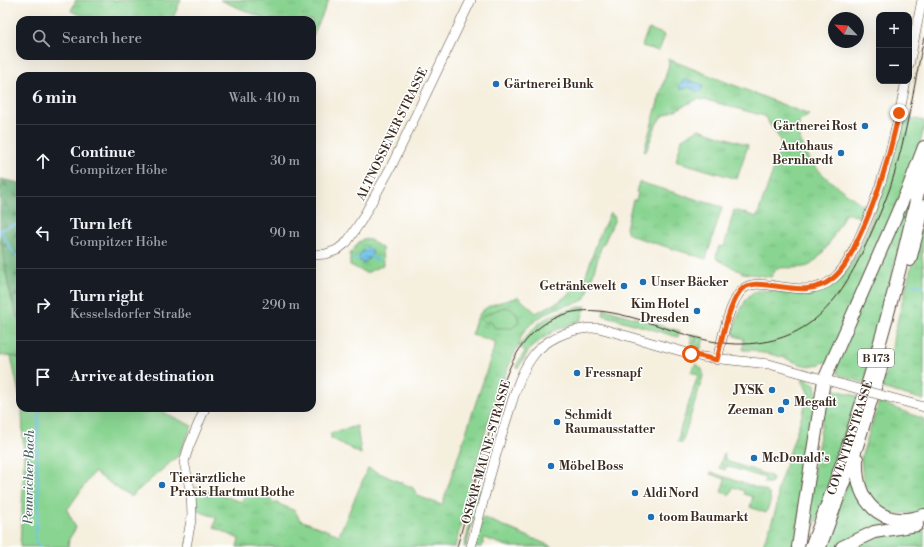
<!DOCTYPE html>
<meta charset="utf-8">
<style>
body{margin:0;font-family:"Libre Bodoni",serif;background:#242831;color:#f1f3f6}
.controls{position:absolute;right:12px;top:12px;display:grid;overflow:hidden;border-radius:8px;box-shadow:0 4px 16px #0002}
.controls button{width:36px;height:36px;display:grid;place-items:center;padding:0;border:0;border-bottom:1px solid #363941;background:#171b24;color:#f1f3f6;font:20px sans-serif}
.compass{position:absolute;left:828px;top:12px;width:36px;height:36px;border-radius:50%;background:#171b24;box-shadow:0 4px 16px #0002;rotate:295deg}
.stop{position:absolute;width:12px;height:12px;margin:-9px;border:3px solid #ea580c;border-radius:50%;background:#fff}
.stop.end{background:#ea580c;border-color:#fff;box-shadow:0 1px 4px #0008}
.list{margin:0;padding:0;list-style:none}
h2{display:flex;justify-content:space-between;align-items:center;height:52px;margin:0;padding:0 16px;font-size:17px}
h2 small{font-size:13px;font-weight:400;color:#9ea1a6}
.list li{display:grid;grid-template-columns:26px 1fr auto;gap:12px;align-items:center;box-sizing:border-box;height:72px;padding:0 16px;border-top:1px solid #363941}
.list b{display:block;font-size:15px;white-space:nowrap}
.list p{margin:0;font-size:13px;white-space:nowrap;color:#9ea1a6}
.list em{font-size:13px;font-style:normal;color:#9ea1a6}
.icon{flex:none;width:22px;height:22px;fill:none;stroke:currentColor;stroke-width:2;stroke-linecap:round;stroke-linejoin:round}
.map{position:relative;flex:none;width:924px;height:547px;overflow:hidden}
.search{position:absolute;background:#171b24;box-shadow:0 4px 16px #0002;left:16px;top:16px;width:300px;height:44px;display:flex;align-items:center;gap:10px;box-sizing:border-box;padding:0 14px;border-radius:12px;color:#9ea1a6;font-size:15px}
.panel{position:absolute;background:#171b24;box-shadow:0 4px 16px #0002;left:16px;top:72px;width:300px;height:340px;border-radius:12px}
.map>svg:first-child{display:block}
.grass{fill:url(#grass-tufts);stroke:#627f58}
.forest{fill:url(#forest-firs);stroke:#54704c}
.park{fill:#89d491;stroke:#627f58}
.water{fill:url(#water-rules);stroke:#567685}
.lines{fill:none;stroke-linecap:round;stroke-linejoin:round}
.stream{stroke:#70c3ec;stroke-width:2}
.secondary-casing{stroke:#57483b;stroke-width:10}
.highway-casing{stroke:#57483b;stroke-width:14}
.secondary{stroke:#fff;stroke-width:9}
.highway{stroke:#fff;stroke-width:12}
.tram{stroke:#3b2a1e;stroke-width:1}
.secondary-bridge-casing{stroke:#57483b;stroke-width:10;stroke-linecap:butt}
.secondary-bridge{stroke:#fff;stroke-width:9}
.route{stroke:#ea580c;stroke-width:5}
.poi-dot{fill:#1f6fb2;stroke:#fff;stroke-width:1.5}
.labels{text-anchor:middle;stroke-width:3;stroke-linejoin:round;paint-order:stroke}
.shield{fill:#fff;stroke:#766a62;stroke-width:1}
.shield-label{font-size:11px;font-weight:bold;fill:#3b2a1e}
.poi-label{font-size:12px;font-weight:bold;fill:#3b2a1e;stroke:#fff;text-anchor:start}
.street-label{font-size:12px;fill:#3b2a1e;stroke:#fff}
.water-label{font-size:13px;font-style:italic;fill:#4e6066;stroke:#fff}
</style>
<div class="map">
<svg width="924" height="547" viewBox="0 0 924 547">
<defs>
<pattern id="grass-tufts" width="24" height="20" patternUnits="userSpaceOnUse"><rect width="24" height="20" fill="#89d491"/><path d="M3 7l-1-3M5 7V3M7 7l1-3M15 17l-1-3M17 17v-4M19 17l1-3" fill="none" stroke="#77b67d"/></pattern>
<pattern id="forest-firs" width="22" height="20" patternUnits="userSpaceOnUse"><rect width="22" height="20" fill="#6eb67b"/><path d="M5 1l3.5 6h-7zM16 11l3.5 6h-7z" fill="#5c9464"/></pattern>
<pattern id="water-rules" width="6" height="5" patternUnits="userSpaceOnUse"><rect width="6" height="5" fill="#70c3ec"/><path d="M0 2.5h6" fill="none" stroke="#5d9fbf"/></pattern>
</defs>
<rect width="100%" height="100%" fill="#fff"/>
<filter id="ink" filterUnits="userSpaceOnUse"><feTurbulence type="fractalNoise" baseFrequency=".025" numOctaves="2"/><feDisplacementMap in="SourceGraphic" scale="8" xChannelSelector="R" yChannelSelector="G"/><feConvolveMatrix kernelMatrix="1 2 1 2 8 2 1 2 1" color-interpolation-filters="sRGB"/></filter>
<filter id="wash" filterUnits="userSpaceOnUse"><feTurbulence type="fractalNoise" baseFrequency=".012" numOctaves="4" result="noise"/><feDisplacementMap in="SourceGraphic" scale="16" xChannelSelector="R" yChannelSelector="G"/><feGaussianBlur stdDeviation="0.9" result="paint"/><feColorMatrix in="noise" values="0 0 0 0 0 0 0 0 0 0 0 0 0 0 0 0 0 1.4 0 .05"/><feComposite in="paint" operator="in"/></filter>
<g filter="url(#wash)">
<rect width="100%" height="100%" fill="#f5efde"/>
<path class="grass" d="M76,0H181L172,20H93L71,11Z
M220,0H329L312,38V20H268Z
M668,59L809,115L799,122C795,162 836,185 864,206L860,217L845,213C839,227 822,260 808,266C799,269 786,267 777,268L771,277L743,273L717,259L716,256L719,246L724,247L734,210L757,217L781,147L780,139L764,116L714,102L698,99L661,117L656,125L646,152L644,151L669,64Z
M902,116L924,121V129L913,166L827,363L824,362C808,372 794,360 778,356C771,354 763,353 756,352L755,350H743L744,339L735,336L733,331C737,320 742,301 752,293C766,283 806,306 834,284C869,256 890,159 902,116Z
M699,129L748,145L737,179L676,161L682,139Z
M920,167L864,383L839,375L836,368L833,367Z
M639,182L722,207L706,259L635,237L628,233L626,228L633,200H636L638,193L636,192Z
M610,213L614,216L615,219L604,243L602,244L586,298C579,304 570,304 561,307C548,311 536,319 527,328C521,334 521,339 518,346C487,409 473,480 455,547H237L239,539L214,527L216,517L197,511L196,487L242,502L247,490L295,511L300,520L339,535L368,468L413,488L418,496L442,505L496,342L472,335C478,303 491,306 518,297L536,313L560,301L584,281L599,236Z
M924,216L922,255L924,272V400L882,388L891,355L894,335Z
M364,239L370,240L382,248L383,265L366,273L350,265V254L359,242Z
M0,242H2L4,264L10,294L20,325V358L0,355Z
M586,306L581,320L554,331L539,341L530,349L518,368L516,366L525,351L519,346C539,319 551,312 586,306Z
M604,309L680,331L678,337L603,315Z
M690,334L697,335L695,343L697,336L704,338L701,349L692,344Z
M695,364C703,367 704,372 702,380L682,443L677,441L679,439V435L681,434L679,433L698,375L691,372Z
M804,378L815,384L817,397L795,547H762C767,533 781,505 777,491L808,397V392L802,380Z
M833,389L860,397L807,547H801L827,393Z
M879,402L924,419V512L892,514L868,497L864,491L861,458Z
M724,453L725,458L729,462L771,476L773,479L771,483H764L765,478L726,466L725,470L719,468Z
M852,470L859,492L897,521L838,547H823Z
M711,472L766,491C774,497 769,505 766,513L750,507L753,497L744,494V491L733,487L730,495L721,492L725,479L710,474Z
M479,489L481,490L466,547H464Z
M482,517L553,547H510L484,538L482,547H474Z
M924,527V547H846L857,541Z"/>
<path class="forest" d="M0,179L20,183V325C11,297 4,271 2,242H0Z"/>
<path class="park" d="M649,29L663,34L664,38L659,51L642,46L647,32Z
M504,307C514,309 517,311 519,322L512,328H495L490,321L486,323L480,319L483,316Z
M11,356L20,358V398Z
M22,408H157V409L192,426L178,456L130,497L94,472L67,510L76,528L69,539L68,547H20L24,464Z
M357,426L361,454L331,438V433Z"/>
<path class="water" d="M684,79L703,85L701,91L698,92L689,87L680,90L679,86Z
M366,248L372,250L373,253L366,262L363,263L360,261L359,255Z"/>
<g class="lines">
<path class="stream" d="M0,230L20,223
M0,231L14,254L20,258
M370,257L378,260
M353,259L362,258
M911,283L923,287
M39,546L35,538L39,505L37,459L39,408"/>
</g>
</g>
<g filter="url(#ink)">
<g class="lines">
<g class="secondary-casing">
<path id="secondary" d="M909,65L922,0
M312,255L326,254L337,250L347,242L361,221L391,167L471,0
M717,360C722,340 728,306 741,291C757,271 804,304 833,279C846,268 852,253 859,238C883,188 895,136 906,81
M895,399L924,407
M186,547L192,515L191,493L184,462L189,446L205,408
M471,547C482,505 493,463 506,421C514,397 519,372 536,352C552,335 577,327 599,328L702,357L769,364L844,385"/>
</g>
<g class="highway-casing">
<g id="highway">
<path d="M910,260L924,206"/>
<path d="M857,459C855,502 881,530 924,515"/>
<path d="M798,547L824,380L909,186L924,147"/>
<path id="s1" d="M811,547C860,423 896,295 924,165"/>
<path d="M820,547L857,446L881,368"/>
<path d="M842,547L874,532L917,525"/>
</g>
</g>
<use href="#secondary" class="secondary"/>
<use href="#highway" class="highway"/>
<path class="tram" d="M457,547C468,508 478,469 490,430C500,396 507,357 534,332C567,302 603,309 641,320C673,330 708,345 743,344C814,342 842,297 869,238C876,222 884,205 890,188C906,139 914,87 924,37"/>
<g class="secondary-bridge-casing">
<path id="secondary-bridge" d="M844,385L895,399"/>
</g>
<use href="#secondary-bridge" class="secondary-bridge"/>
</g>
</g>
<g class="lines" filter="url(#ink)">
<path class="route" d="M691,354L717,360C722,340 728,307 740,291C756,271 802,304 832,279C845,269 851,254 858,239C878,198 889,157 899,113"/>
</g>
<g class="poi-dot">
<circle cx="496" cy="84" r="4"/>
<circle cx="865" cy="126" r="4"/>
<circle cx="841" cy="153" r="4"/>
<circle cx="643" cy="282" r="4"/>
<circle cx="624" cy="286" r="4"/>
<circle cx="697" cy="311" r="4"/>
<circle cx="577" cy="373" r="4"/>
<circle cx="772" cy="390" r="4"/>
<circle cx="786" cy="402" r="4"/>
<circle cx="781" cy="410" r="4"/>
<circle cx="557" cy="422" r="4"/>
<circle cx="754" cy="458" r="4"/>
<circle cx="551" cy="466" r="4"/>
<circle cx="162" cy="485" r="4"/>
<circle cx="635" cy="493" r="4"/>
<circle cx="651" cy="517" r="4"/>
</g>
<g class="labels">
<rect class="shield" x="858" y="349" width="36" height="18" rx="3"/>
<g class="shield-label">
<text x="876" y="362">B 173</text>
</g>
<g class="poi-label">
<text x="504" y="88">Gärtnerei Bunk</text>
<text x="857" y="130" text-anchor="end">Gärtnerei Rost</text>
<text x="833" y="150" text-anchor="end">Autohaus<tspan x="833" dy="14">Bernhardt</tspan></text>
<text x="651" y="286">Unser Bäcker</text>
<text x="616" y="290" text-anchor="end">Getränkewelt</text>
<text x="689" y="308" text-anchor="end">Kim Hotel<tspan x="689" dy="14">Dresden</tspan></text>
<text x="585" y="377">Fressnapf</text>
<text x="764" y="394" text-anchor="end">JYSK</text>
<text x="794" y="406">Megafit</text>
<text x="773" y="414" text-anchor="end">Zeeman</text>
<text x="565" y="419">Schmidt<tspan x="565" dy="14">Raumausstatter</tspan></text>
<text x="762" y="462">McDonald's</text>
<text x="559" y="470">Möbel Boss</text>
<text x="170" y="482">Tierärztliche<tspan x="170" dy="14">Praxis Hartmut Bothe</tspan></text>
<text x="643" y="497">Aldi Nord</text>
<text x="659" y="521">toom Baumarkt</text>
</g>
<g class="street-label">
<text transform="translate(392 134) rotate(-64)" y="4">ALTNOSSENER STRASSE</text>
<text dy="4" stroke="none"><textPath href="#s1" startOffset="116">COVENTRYSTRASSE</textPath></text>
<text transform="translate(486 452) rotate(-74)" y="4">OSKAR-MAUNE-STRASSE</text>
</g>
<g class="water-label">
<text transform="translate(28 477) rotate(-89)" y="5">Pennricher Bach</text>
</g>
</g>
</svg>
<div class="controls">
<button>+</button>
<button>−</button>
</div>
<svg class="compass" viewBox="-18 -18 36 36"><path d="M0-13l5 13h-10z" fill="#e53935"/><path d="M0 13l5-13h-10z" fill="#9ea1a6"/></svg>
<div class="stop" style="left:691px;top:354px"></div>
<div class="stop end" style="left:899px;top:113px"></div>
<div class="search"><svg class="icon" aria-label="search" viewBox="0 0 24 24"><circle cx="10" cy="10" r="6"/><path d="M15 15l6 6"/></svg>Search here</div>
<section class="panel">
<h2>6 min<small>Walk · 410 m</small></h2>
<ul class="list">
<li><svg class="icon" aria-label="ahead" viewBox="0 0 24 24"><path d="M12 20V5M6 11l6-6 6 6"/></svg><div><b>Continue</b><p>Gompitzer Höhe</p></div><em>30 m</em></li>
<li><svg class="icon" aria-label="left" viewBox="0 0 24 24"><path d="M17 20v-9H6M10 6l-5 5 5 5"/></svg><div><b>Turn left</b><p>Gompitzer Höhe</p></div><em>90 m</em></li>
<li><svg class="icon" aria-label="right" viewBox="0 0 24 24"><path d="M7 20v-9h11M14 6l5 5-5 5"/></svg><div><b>Turn right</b><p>Kesselsdorfer Straße</p></div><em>290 m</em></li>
<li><svg class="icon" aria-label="arrive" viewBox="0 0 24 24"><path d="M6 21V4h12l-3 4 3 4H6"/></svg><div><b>Arrive at destination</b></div></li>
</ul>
</section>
</div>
